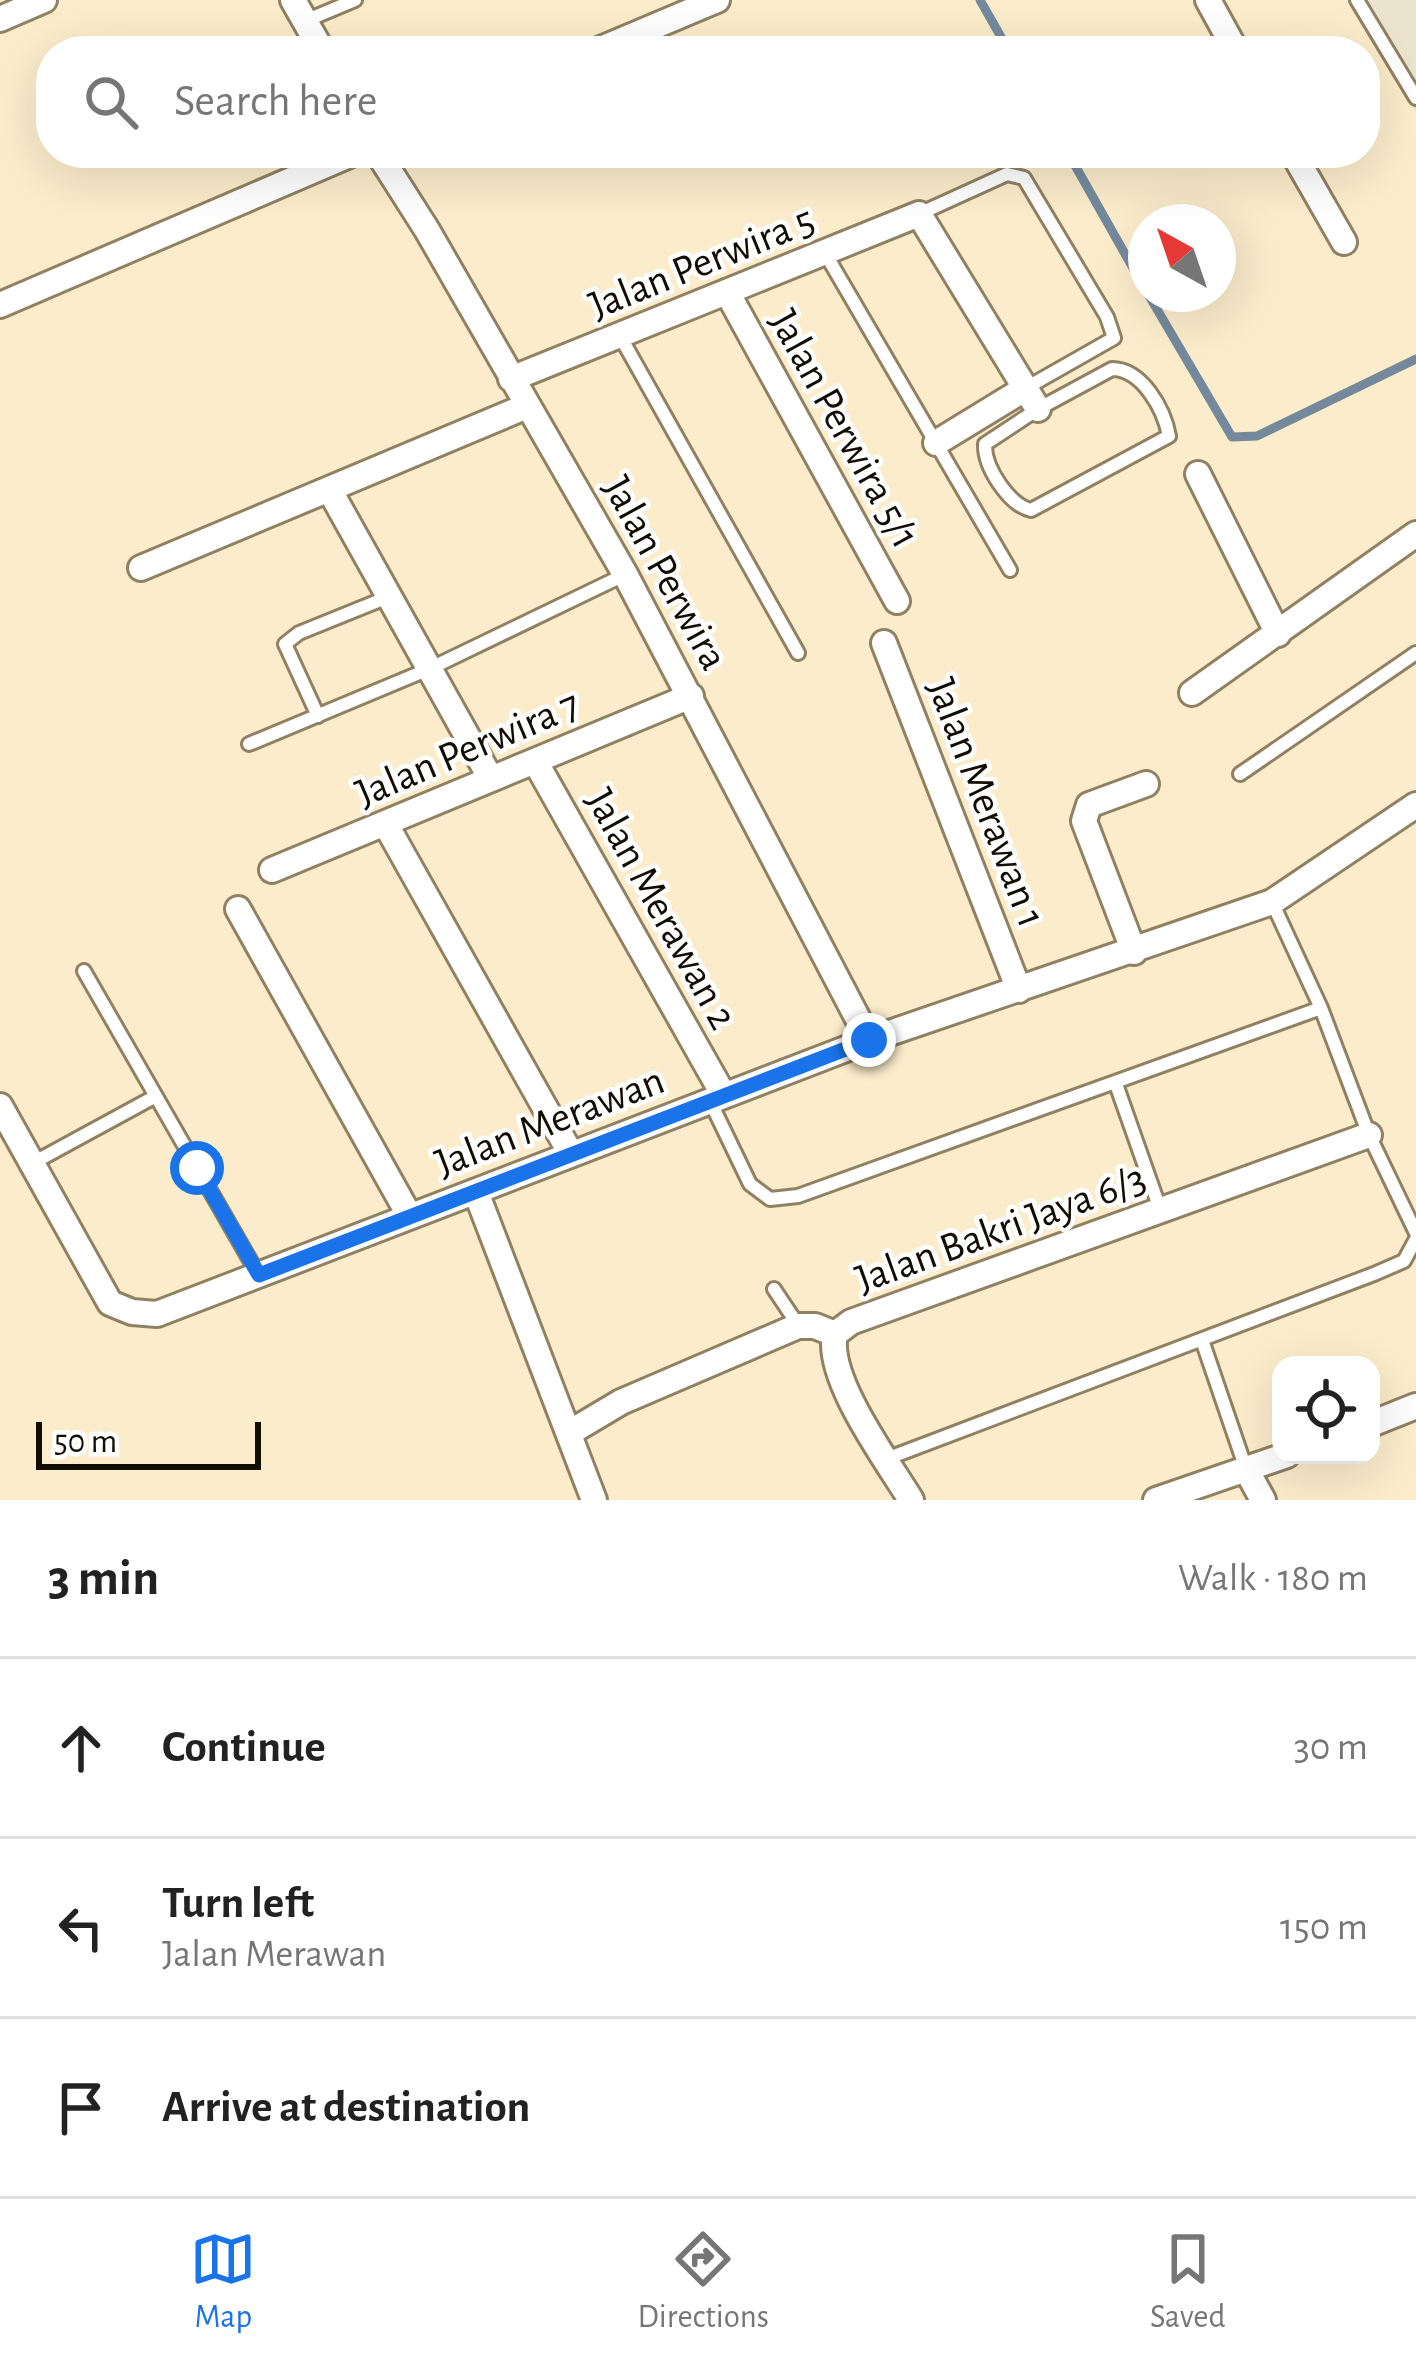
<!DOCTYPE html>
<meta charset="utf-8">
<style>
body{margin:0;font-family:"Alegreya Sans",sans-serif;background:#f6f6f6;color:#222}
.controls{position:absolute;right:36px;bottom:36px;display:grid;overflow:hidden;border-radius:24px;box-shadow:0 12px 48px #0002}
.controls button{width:108px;height:108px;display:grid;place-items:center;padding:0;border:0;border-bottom:3px solid #e0e0e0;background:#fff;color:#222;font:60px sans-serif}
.compass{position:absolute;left:1128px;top:204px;width:108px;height:108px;border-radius:50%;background:#fff;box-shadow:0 12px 48px #0002;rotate:320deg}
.scale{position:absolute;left:36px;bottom:30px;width:225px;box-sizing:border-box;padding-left:12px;border:6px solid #120d03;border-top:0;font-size:33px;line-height:42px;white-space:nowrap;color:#120d03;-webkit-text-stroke:9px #fff;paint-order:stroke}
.stop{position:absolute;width:36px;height:36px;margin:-27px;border:9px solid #1a73e8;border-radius:50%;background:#fff}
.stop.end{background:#1a73e8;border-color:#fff;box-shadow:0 3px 12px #0008}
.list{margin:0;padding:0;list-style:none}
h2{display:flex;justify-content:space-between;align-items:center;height:156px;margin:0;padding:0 48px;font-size:51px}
h2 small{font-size:39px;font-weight:400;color:#767676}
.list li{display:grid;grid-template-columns:78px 1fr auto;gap:36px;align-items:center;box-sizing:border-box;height:180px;padding:0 48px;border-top:3px solid #e0e0e0}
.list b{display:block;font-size:45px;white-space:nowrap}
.list p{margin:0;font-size:39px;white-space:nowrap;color:#767676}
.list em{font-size:39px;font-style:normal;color:#767676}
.icon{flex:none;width:66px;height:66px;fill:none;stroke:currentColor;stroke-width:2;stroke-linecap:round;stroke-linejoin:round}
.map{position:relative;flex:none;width:1416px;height:1500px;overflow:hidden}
.search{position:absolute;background:#fff;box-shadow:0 12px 48px #0002;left:36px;right:36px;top:36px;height:132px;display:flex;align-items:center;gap:30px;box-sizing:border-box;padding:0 42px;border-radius:48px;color:#767676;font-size:45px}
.sheet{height:696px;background:#fff}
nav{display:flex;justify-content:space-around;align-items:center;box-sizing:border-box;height:168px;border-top:3px solid #e0e0e0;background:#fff;font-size:33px;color:#767676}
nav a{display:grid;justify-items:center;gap:6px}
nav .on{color:#1a73e8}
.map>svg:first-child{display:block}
.commercial{fill:#ece3ce}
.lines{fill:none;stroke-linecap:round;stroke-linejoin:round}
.stream{stroke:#748a9c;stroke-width:9}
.lane-casing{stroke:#908163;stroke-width:18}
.street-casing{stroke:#908163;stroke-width:30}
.lane{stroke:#fff;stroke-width:12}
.street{stroke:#fff;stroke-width:24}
.route{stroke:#1a73e8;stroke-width:15}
.labels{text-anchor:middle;stroke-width:9;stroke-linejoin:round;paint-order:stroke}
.street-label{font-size:42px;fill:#120d03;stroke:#fff}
</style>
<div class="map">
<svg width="1416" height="1500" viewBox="0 0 1416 1500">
<rect width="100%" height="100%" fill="#fbeccb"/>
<path class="commercial" d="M1348,0H1416V112Z"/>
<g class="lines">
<path class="stream" d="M980,0L1009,51
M1068,153L1146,291
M1148,294L1232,437L1257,436L1416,359"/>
<g class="lane-casing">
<path id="lane" d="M1357,0L1416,98
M305,21L355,0
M919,214L1007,174L1024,178L1107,317L1114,338L1026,388
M825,253L1010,570
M620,336L798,653
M1112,369C1142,369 1164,409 1169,436L1031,510C1009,505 984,467 985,444L1038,409Z
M318,716L285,644L299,633L388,597
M249,744L429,669L624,575
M1240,774L1416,653
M1272,902L1321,1008L1369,1135L1416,1233
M84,971L258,1274
M1116,1084L1160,1209
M710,1101L750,1184L770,1199L798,1196L1321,1008
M31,1164L156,1096
M774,1289L798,1325
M1202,1340L1246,1469
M886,1459L1374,1274L1404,1261L1416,1239"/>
</g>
<g class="street-casing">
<path id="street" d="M293,0L322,51
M1208,0L1236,51
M0,19L44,0
M596,51L717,0
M378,153L427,230L625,574L869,1040
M1293,153L1344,242
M727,292L897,601
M0,305L354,153
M511,379L919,214L1038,409
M936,443L1026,388
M1198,474L1278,634
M329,489L491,779
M141,568L527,406
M884,643L1019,990
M1192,693L1416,534
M535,761L723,1094
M385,823L571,1154
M272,870L691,696
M238,909L409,1215
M1134,952L1084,821L1089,805L1146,784
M0,1106L110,1303L132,1312L157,1314L869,1040L1272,902L1416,805
M476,1192L594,1500
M835,1334L851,1322L1369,1135
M835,1334C825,1378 888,1462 911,1500
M1371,1424L1416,1406
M569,1433L621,1402L798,1326H815L835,1334
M1246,1469L1263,1500
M1156,1500L1287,1455"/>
</g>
<use href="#lane" class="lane"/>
<use href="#street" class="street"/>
</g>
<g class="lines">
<path class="route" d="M197,1168L259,1275L869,1040"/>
</g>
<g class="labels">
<g class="street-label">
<text transform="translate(701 261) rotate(-22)" y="15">Jalan Perwira 5</text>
<text transform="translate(846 428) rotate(61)" y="15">Jalan Perwira 5/1</text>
<text transform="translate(667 572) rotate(61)" y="15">Jalan Perwira</text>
<text transform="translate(467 747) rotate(-23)" y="15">Jalan Perwira 7</text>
<text transform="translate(988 802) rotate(69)" y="15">Jalan Merawan 1</text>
<text transform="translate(663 908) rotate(61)" y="15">Jalan Merawan 2</text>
<text transform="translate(549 1120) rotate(-21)" y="15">Jalan Merawan</text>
<text transform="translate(1000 1227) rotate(-20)" y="15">Jalan Bakri Jaya 6/3</text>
</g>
</g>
</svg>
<div class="controls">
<button><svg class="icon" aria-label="locate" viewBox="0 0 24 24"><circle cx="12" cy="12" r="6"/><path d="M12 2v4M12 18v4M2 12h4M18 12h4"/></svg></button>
</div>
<svg class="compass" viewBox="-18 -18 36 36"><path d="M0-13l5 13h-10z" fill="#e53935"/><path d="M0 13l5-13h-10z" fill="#767676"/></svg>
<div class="scale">50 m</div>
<div class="stop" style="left:197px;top:1168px"></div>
<div class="stop end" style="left:869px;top:1040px"></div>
<div class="search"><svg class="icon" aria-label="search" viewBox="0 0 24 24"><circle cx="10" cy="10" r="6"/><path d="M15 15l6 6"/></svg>Search here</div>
</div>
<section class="sheet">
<h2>3 min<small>Walk · 180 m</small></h2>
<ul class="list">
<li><svg class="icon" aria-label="ahead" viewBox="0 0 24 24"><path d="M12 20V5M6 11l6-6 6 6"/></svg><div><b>Continue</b></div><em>30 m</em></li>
<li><svg class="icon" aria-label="left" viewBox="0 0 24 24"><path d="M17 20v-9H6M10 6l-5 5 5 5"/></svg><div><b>Turn left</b><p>Jalan Merawan</p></div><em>150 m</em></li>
<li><svg class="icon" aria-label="arrive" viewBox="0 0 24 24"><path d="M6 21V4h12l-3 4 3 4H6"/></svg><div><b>Arrive at destination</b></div></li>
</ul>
</section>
<nav>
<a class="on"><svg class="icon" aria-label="map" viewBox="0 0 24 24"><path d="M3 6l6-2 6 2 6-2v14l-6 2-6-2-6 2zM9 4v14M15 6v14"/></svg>Map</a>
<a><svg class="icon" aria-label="directions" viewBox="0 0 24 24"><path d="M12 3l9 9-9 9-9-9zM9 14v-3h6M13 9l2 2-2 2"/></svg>Directions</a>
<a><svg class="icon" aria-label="saved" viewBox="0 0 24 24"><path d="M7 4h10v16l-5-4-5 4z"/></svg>Saved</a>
</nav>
